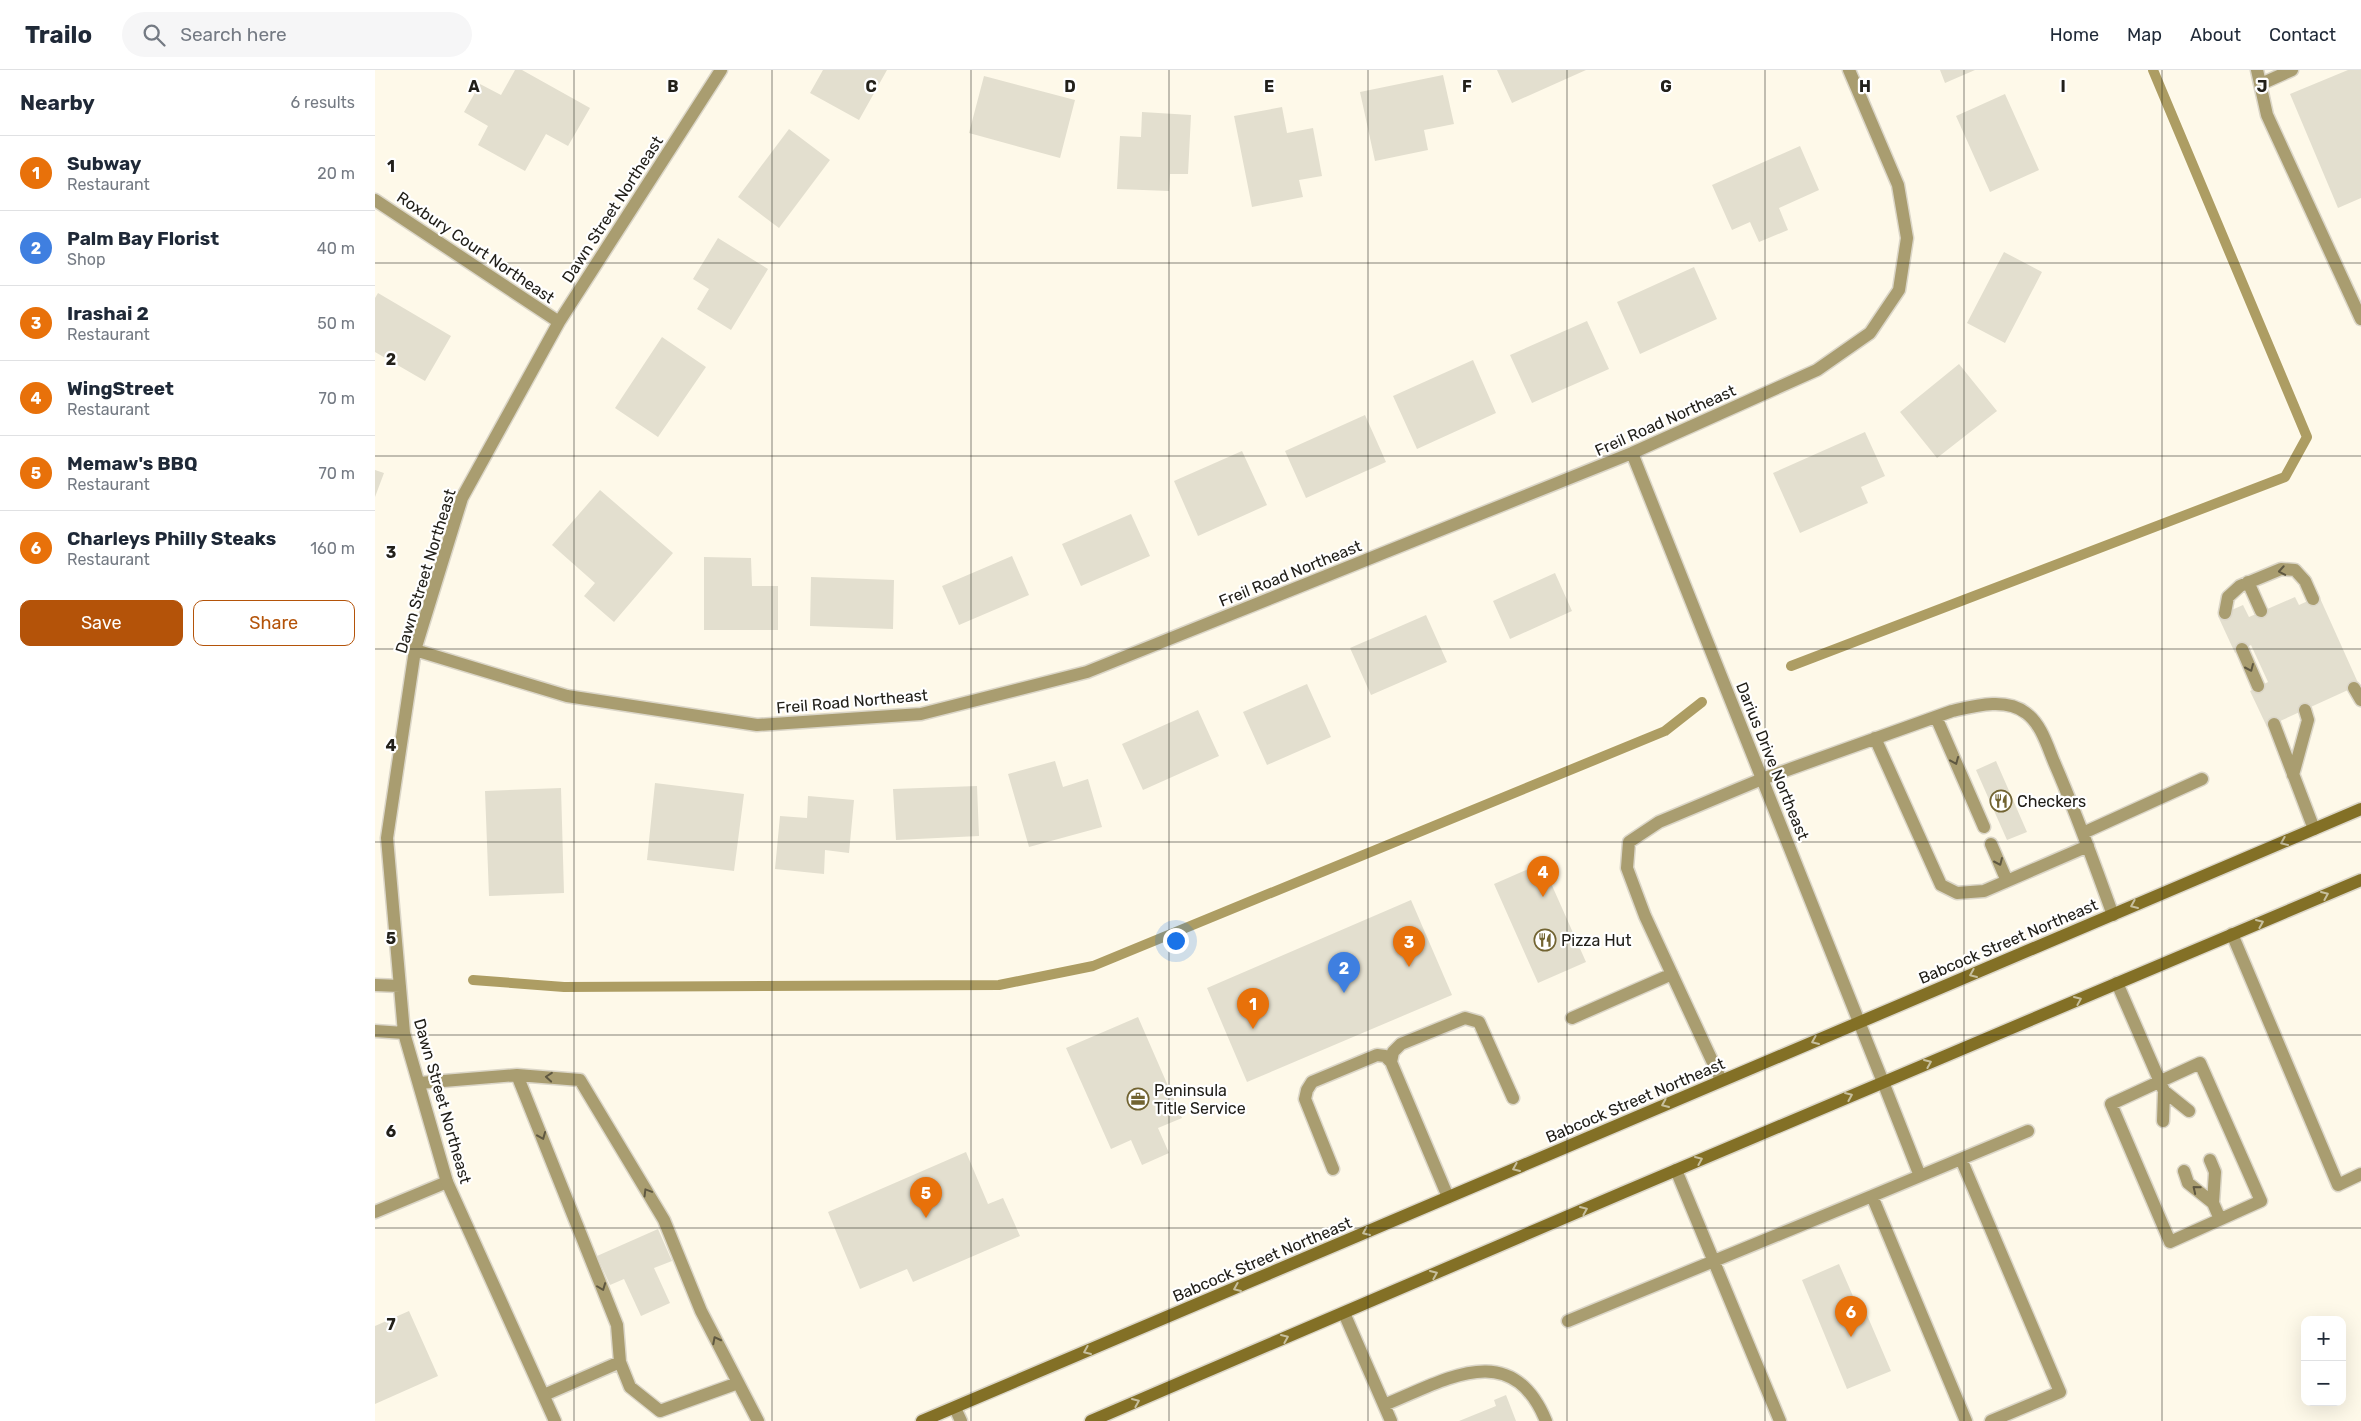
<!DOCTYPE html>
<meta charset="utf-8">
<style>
body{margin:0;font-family:Rubik,sans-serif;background:#f6f6f7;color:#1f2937}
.controls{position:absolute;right:15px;bottom:15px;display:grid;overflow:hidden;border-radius:10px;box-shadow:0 5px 20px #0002}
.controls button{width:45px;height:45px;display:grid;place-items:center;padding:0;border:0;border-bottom:1px solid #e0e1e3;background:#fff;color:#1f2937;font:25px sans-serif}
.you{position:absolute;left:800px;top:870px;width:18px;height:18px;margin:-12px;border:4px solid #fff;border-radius:50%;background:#1a73e8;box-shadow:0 0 0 8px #1a73e833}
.badge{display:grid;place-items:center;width:32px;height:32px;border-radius:50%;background:#b45309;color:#fff;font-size:16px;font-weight:700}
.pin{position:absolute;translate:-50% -41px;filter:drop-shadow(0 1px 2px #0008)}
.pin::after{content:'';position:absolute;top:26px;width:18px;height:15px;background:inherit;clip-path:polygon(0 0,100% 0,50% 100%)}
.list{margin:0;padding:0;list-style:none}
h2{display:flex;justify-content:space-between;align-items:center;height:65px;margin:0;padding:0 20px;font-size:21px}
h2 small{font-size:16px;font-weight:400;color:#747a83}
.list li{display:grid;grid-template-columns:32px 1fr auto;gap:15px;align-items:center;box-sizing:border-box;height:75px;padding:0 20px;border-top:1px solid #e0e1e3}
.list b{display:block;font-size:19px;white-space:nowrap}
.list p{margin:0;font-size:16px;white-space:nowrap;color:#747a83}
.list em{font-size:16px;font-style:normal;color:#747a83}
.actions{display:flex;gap:10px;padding:15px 20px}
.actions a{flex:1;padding:11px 0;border:1px solid #b45309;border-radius:10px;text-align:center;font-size:18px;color:#b45309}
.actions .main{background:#b45309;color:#fff}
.icon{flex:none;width:28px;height:28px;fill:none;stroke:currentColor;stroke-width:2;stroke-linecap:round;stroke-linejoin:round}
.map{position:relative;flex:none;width:1986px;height:1351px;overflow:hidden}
header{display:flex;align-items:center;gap:30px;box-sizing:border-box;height:70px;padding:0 25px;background:#fff;border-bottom:1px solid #e0e1e3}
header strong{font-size:24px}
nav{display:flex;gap:28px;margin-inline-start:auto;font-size:18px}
.search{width:350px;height:45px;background:#f6f6f7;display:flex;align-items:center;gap:12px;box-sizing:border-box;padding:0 18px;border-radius:28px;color:#747a83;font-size:19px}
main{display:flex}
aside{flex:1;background:#fff}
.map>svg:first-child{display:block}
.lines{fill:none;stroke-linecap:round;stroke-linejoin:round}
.stream{stroke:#ad9d63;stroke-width:10}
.building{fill:#e3dfcf}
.service-casing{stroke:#dbd6c8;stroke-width:15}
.minor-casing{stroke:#dbd6c8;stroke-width:15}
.secondary-casing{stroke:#dbd6c8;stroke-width:15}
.service{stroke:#a99d70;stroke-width:12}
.minor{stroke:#a99d70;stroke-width:12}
.secondary{stroke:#837026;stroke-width:12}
.oneway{stroke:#5f5841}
.oneway2{stroke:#c7bf9d}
.grid{fill:none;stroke:#22201a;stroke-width:1;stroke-opacity:0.55}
.labels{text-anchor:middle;stroke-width:4.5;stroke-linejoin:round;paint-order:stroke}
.street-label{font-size:16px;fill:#22201a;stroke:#fff}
.poi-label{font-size:16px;fill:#22201a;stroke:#fff;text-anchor:start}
.grid-label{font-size:16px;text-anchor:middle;font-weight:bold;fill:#22201a;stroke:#fff;stroke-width:4.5;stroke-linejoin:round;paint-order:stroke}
</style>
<header>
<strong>Trailo</strong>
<div class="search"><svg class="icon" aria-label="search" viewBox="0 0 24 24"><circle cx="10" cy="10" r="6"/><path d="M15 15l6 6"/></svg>Search here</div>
<nav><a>Home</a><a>Map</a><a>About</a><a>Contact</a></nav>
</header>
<main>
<aside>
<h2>Nearby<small>6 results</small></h2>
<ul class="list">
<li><span class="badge" style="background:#e8710a">1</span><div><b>Subway</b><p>Restaurant</p></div><em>20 m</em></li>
<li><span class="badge" style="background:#3f7fe0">2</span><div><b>Palm Bay Florist</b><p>Shop</p></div><em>40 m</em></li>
<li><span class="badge" style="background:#e8710a">3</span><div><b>Irashai 2</b><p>Restaurant</p></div><em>50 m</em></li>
<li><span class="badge" style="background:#e8710a">4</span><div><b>WingStreet</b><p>Restaurant</p></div><em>70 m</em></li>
<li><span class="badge" style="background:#e8710a">5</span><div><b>Memaw's BBQ</b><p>Restaurant</p></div><em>70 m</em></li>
<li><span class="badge" style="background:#e8710a">6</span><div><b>Charleys Philly Steaks</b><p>Restaurant</p></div><em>160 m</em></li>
</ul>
<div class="actions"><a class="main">Save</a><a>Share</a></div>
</aside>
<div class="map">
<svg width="1986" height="1351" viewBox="0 0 1986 1351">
<rect width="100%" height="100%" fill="#fef9e9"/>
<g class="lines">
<path class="stream" d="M1416,596L1910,407L1932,367L1778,0
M98,910L189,917L624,915L718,896L1290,661L1327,632"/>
</g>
<path class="building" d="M140,0H147L215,38L193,76L171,64L150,101L103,75L113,56L89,42L105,14L126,25Z
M448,0H512L484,50L435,23Z
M1122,0H1211L1137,33Z
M1565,0H1600L1570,13Z
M1973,0H1986V128L1963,138L1915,24Z
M1068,5L1079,54L1049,60L1053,80L1000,91L985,22Z
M609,6L700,30L685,88L594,63Z
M1630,24L1664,100L1615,122L1581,46Z
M907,37L912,63L938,58L947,106L924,110L928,127L877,137L859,46Z
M767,42L816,45L813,104H795L794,121L742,119L745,66L766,67Z
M414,59L455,90L404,158L363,127Z
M1425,76L1444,120L1404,138L1413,160L1384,172L1375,152L1357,160L1337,115Z
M343,168L393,199L356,260L322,239L334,219L318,209Z
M1629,182L1667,202L1630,273L1592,253Z
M1319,197L1342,249L1265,284L1242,232Z
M3,223L76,266L50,311L0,282V228Z
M1212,251L1234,299L1157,333L1135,285Z
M287,267L331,297L283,367L240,338Z
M1098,290L1121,343L1042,379L1018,326Z
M1584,294L1622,341L1562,388L1525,342Z
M990,345L1011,392L931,428L910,381Z
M1490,362L1510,406L1486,417L1493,433L1425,463L1398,403Z
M867,381L892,435L823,466L799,411Z
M0,400L9,403L0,427Z
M225,420L298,483L239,552L209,526L220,513L177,475Z
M756,444L775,486L706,516L687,474Z
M637,486L654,525L584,555L567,516Z
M329,487L376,488L377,516H403V560H329Z
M1180,503L1197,541L1135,569L1118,531Z
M436,507L519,510L518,559L435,556Z
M1944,526L1984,615L1892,657L1875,621L1893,612L1876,575L1860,583L1843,546L1868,535L1874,547L1920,527L1924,535Z
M1051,545L1072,592L996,625L975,578Z
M932,614L956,667L892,695L868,642Z
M823,640L844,686L768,720L747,674Z
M680,691L688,717L713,709L727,757L654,777L633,704Z
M1621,691L1652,762L1632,770L1601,700Z
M280,713L369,724L359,801L272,790Z
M602,716L604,766L521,770L518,719Z
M186,718L189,823L114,826L110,721Z
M433,726L479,730L474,783L450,780L449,804L400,799L405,746L432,748Z
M1167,793L1211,892L1163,913L1119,814Z
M1036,830L1077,925L872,1012L832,918Z
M763,947L807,1048L783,1058L794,1083L767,1095L756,1070L736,1079L691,978Z
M591,1082L613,1134L628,1128L645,1166L538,1212L532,1199L485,1219L453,1142Z
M283,1159L297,1191L279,1198L295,1233L266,1246L249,1209L235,1215L222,1186Z
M1464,1194L1481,1233L1486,1231L1516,1301L1472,1319L1427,1210Z
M34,1241L63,1306L0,1334V1256Z
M1131,1325L1141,1351H1084L1121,1336L1119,1330Z"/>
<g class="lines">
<g class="service-casing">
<path id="service" d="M1882,0L1892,45L1986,249
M1886,14L1917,0
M1873,512L1886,541
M1850,543L1853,527L1865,516L1906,499L1920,500L1930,511L1938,529
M1867,579L1883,616
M1979,618L1986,630
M1561,647L1609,757
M1899,654L1939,759
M1500,668L1566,815L1582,823L1609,821L1713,776
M1918,705L1933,650L1930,640
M1708,763L1827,709
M1616,774L1632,811
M1857,864L1963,1115L1986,1104
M1742,913L1789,1021L1814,1041
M1197,948L1297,904
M1825,993L1886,1131L1795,1172L1736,1034Z
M142,1005L242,1255L245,1292
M1346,1010L1270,846L1252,798L1254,772L1284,752L1387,709L1577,641C1599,636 1631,627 1651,643C1666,654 1672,675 1679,692C1701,742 1719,793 1738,845
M1508,1012L1545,1106
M44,1013L142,1005L205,1010L289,1150L326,1241L383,1351
M1788,1051L1789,1021
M1586,1089L1685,1322L1616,1351
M1835,1090L1840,1102L1838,1133
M958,1099L930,1029L932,1020L937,1012L1002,985L1010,986L1016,992
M1301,1100L1405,1351
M1809,1101L1813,1113L1838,1133L1845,1149
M1073,1127L1016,992L1018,982L1026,974L1090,948L1104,952L1138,1028
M0,1142L72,1112
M969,1243L1016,1351
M1193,1251L1497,1126
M169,1325L245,1292L255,1317L285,1341L363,1313
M1009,1335C1069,1311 1136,1266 1171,1351
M1591,1351L1497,1126L1653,1061"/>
</g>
<g class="minor-casing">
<path id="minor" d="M0,130L184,252
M1257,383L1508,1012
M40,580L192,626L382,655L546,644L712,602L1257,383L1442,300L1495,263L1524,220L1532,168L1523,115L1474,0
M0,915L25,916
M0,961L29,963
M580,1338L586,1351
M180,1351L72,1112L29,963L12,768L40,580L87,428L184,252L346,0"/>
</g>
<g class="secondary-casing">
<path id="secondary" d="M547,1351L1986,739
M716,1351L1247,1123L1986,810"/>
</g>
<use href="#service" class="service"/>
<use href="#minor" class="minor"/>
<use href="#secondary" class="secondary"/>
</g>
<defs><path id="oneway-chevron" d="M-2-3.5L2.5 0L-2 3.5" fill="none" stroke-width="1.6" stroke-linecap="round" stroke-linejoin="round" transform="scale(1.25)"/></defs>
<g class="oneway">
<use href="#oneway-chevron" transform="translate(1907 501) rotate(170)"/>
<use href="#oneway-chevron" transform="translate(1875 598) rotate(66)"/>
<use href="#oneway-chevron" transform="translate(1580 691) rotate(67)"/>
<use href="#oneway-chevron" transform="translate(1624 792) rotate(66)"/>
<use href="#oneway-chevron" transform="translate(174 1007) rotate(-175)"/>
<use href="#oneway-chevron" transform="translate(167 1066) rotate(68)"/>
<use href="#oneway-chevron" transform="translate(1821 1119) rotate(-141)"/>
<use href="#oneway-chevron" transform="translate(272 1122) rotate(-121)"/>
<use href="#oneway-chevron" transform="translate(227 1217) rotate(69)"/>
<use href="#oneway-chevron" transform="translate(341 1270) rotate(-117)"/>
</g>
<g class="oneway2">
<use href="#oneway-chevron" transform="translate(1909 772) rotate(157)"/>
<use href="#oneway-chevron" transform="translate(1950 825) rotate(-23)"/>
<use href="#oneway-chevron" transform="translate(1759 835) rotate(157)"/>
<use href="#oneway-chevron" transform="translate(1885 853) rotate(-23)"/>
<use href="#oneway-chevron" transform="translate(1598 904) rotate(157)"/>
<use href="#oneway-chevron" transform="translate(1703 930) rotate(-23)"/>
<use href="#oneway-chevron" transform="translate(1440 971) rotate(157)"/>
<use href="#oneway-chevron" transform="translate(1553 993) rotate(-23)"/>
<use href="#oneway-chevron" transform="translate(1474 1026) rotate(-23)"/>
<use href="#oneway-chevron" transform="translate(1290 1034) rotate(157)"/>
<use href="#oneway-chevron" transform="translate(1324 1090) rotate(-23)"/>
<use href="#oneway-chevron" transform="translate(1141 1098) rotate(157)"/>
<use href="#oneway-chevron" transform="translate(1209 1140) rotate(-23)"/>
<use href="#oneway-chevron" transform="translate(991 1162) rotate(157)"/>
<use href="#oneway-chevron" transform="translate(1059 1204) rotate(-23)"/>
<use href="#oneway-chevron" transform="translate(862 1218) rotate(157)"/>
<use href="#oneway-chevron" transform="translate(910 1268) rotate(-23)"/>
<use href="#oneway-chevron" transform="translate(712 1281) rotate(157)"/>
<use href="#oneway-chevron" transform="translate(761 1332) rotate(-23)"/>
</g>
<path class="grid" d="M199,0V1351M397,0V1351M596,0V1351M794,0V1351M993,0V1351M1192,0V1351M1390,0V1351M1589,0V1351M1787,0V1351M0,193H1986M0,386H1986M0,579H1986M0,772H1986M0,965H1986M0,1158H1986"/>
<defs>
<g id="restaurant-ring" transform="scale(1.125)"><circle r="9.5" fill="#fff" stroke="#726432" stroke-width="1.5"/><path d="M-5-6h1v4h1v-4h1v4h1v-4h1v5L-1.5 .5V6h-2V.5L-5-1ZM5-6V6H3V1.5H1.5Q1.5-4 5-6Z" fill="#726432"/></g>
<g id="office-ring" transform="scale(1.125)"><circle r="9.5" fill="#fff" stroke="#726432" stroke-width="1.5"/><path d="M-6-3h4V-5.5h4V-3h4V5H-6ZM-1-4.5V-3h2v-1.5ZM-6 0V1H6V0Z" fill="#726432"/></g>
</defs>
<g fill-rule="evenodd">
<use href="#restaurant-ring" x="1626" y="731"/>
<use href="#restaurant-ring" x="1170" y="870"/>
<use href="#office-ring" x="763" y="1029"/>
</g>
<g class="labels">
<g class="street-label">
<text transform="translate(237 139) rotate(-57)" y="6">Dawn Street Northeast</text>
<text transform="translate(101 177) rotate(34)" y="6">Roxbury Court Northeast</text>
<text transform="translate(1290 350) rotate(-24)" y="6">Freil Road Northeast</text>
<text transform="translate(50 501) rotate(-73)" y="6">Dawn Street Northeast</text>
<text transform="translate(915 503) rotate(-22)" y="6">Freil Road Northeast</text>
<text transform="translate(477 631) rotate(-5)" y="6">Freil Road Northeast</text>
<text transform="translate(1398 691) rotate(68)" y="6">Darius Drive Northeast</text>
<text transform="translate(1633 871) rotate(-23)" y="6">Babcock Street Northeast</text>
<text transform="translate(1260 1030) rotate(-23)" y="6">Babcock Street Northeast</text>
<text transform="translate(68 1031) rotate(74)" y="6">Dawn Street Northeast</text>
<text transform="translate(887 1189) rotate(-23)" y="6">Babcock Street Northeast</text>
</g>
<g class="poi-label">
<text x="1642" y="737">Checkers</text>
<text x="1186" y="876">Pizza Hut</text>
<text x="779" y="1026">Peninsula<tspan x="779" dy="18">Title Service</tspan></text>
</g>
</g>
<g class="grid-label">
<text x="99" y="22">A</text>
<text x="298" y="22">B</text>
<text x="496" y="22">C</text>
<text x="695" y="22">D</text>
<text x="894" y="22">E</text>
<text x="1092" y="22">F</text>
<text x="1291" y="22">G</text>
<text x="1490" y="22">H</text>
<text x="1688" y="22">I</text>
<text x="1887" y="22">J</text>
<text x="16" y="102">1</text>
<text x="16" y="295">2</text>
<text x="16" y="488">3</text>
<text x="16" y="681">4</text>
<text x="16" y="874">5</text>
<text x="16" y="1067">6</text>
<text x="16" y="1260">7</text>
</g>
</svg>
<div class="controls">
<button>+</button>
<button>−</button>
</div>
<div class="you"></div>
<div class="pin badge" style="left:878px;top:959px;background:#e8710a">1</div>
<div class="pin badge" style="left:969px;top:923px;background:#3f7fe0">2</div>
<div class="pin badge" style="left:1034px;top:897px;background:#e8710a">3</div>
<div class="pin badge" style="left:1168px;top:827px;background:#e8710a">4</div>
<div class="pin badge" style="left:551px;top:1148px;background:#e8710a">5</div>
<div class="pin badge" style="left:1476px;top:1267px;background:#e8710a">6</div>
</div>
</main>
